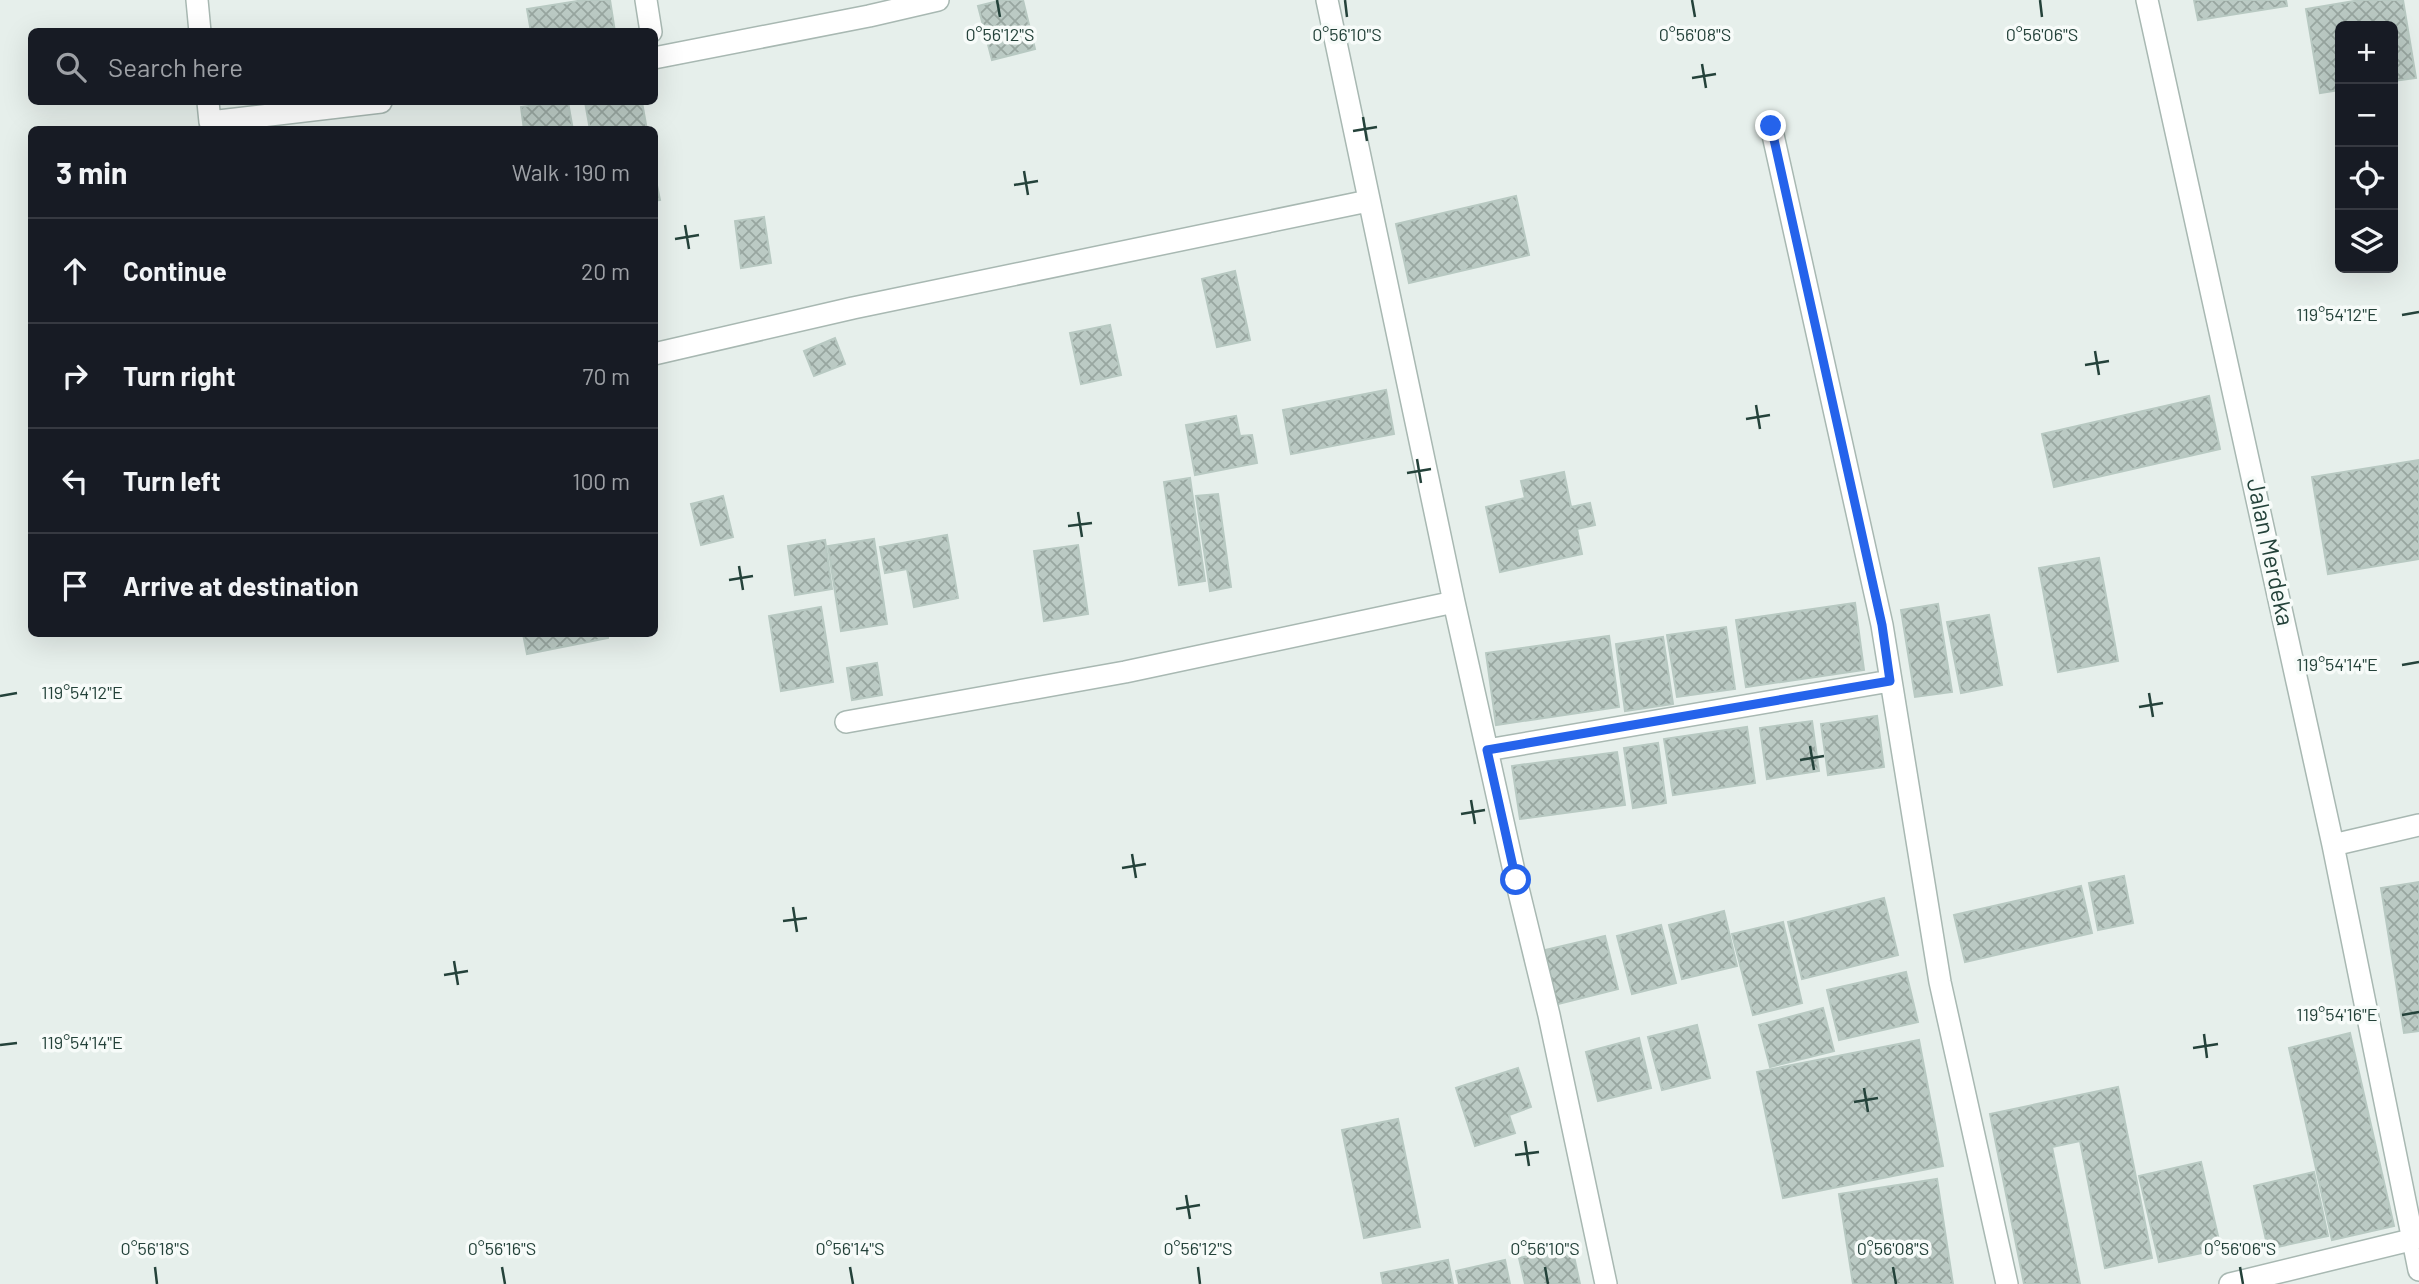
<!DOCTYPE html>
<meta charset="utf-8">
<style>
body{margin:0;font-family:Barlow,sans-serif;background:#242831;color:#f1f3f6}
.controls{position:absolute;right:21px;top:21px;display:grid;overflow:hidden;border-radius:10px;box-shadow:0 7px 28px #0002}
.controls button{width:63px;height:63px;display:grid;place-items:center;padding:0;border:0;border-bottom:2px solid #363941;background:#171b24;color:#f1f3f6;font:35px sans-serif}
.stop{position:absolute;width:21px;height:21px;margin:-16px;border:5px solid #2563eb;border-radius:50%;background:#fff}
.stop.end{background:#2563eb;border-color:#fff;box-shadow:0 2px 7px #0008}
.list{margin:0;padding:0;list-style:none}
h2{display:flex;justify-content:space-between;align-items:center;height:91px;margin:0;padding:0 28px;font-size:30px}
h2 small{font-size:23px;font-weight:400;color:#9ea1a6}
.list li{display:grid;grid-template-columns:46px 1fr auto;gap:21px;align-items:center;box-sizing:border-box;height:105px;padding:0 28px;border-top:2px solid #363941}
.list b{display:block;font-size:26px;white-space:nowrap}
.list em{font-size:23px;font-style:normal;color:#9ea1a6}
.icon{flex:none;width:38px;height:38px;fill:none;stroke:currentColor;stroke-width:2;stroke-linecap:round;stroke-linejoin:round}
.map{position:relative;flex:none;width:2419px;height:1284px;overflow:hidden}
.search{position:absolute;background:#171b24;box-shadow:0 7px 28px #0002;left:28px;top:28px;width:630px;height:77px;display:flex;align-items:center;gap:18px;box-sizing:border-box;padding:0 24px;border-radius:10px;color:#9ea1a6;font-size:26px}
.panel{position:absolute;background:#171b24;box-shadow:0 7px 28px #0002;left:28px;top:126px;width:630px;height:511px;border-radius:10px}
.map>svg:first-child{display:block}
.building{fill:url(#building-cross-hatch);stroke:#b8c9c2;stroke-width:2}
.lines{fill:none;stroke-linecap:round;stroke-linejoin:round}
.street-casing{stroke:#a8b8b2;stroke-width:24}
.street{stroke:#fff;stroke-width:21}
.route{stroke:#2563eb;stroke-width:9}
.ticks{fill:none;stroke:#24423a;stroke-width:2.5}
.labels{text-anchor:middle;stroke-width:7;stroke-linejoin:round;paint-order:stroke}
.street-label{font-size:24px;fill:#24423a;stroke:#f7fbf9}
.ticks-label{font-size:18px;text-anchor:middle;fill:#24423a;stroke:#f7fbf9;stroke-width:7;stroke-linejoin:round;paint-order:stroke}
</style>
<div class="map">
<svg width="2419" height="1284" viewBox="0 0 2419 1284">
<defs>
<pattern id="building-cross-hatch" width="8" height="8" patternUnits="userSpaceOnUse" patternTransform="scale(1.75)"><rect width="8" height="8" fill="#bbcac4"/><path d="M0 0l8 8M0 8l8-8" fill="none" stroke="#98a6a0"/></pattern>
</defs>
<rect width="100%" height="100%" fill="#e6efeb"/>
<path class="building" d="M584,0H610L615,32H531L527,9Z
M1002,0H1023L1035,49L992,60L978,6Z
M2194,0H2286L2287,6L2198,20Z
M2360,0H2403L2416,78L2393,81V26H2340V90L2320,93L2306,9Z
M556,102H568L573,130H524L521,107Z
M585,102H642L647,130H590Z
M654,171L660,200L654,201Z
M1516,196L1529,255L1409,283L1396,224Z
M764,217L771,263L741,268L735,221Z
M1235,271L1250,340L1217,347L1202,279Z
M1110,325L1121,375L1081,384L1070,333Z
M835,338L845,364L814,376L804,351Z
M1386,390L1394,434L1291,454L1283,410Z
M2209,396L2220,449L2054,487L2042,434Z
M1236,416L1240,436L1252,435L1257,463L1195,475L1186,425Z
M2419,460V559L2328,574L2312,477Z
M1564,472L1571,507L1590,503L1595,525L1577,529L1582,554L1500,572L1486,507L1525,498L1521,481Z
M1190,478L1205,581L1179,585L1164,482Z
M1218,494L1231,587L1210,591L1196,496Z
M723,496L733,537L701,545L691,504Z
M947,535L958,598L914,607L907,569L885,573L880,547Z
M874,539L887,624L841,631L828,546Z
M825,540L832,589L795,595L788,546Z
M1078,545L1088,614L1044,621L1034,551Z
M2099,558L2118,661L2058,672L2039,568Z
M1855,603L1864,670L1746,687L1736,620Z
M1938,604L1952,692L1915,697L1901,610Z
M821,607L833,682L781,691L769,616Z
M1989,615L2002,685L1961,693L1947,622Z
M1726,627L1735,689L1677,697L1667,635Z
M523,634H608V638L527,654Z
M1609,636L1619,707L1496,725L1486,653Z
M1663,637L1673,704L1625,711L1616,644Z
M877,663L882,695L852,700L847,668Z
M1877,716L1884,767L1828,775L1821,724Z
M1812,721L1819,771L1767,779L1760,728Z
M1747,727L1755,783L1673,795L1664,739Z
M1658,743L1666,803L1633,808L1624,748Z
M1617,752L1625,805L1520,819L1512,766Z
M2124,876L2133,923L2098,930L2089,883Z
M2419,882V1031L2404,1033L2381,888Z
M2081,886L2092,933L1965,962L1954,915Z
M1884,898L1898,955L1802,979L1788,922Z
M1724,911L1737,966L1682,979L1669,925Z
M1783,922L1802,1003L1753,1015L1732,934Z
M1661,925L1676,983L1632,994L1617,936Z
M1605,936L1618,989L1554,1005L1541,951Z
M1906,972L1918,1022L1839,1040L1827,990Z
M1823,1008L1834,1051L1770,1067L1759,1025Z
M1697,1025L1710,1078L1662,1090L1648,1037Z
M2350,1033L2394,1226L2332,1240L2289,1048Z
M1639,1038L1651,1088L1598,1101L1586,1052Z
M1919,1040L1943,1166L1783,1198L1757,1072Z
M1518,1068L1531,1107L1509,1115L1515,1133L1475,1146L1456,1088Z
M2118,1087L2152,1258L2105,1268L2080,1141L2052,1147L2080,1284H2024L1990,1114Z
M1398,1119L1420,1227L1364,1238L1342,1130Z
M2201,1162L2221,1249L2159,1262L2139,1176Z
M2314,1172L2328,1236L2268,1249L2254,1186Z
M1937,1179L1953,1284H1853L1839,1194Z
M1572,1247L1580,1284H1525L1519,1258Z
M1448,1260L1453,1284H1383L1381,1273Z
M1505,1260L1510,1284H1459L1456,1271Z"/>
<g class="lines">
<g class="street-casing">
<path id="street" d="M197,0L200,32
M646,0L651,32
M1327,0L1454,602L1516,880L1549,1015L1606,1284
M2147,0L2333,845L2419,1270
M654,58L869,16L938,0
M208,102L210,122L381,102
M1771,126L1882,625L1940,982L2007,1284
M654,354L853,308L1368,201
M846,722L1125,672L1454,602
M1487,750L1890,681
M2333,845L2419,825
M2230,1284L2419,1238"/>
</g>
<use href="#street" class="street"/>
</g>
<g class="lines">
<path class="route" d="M1516,880L1487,750L1890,681L1882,625L1771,126"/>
</g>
<path class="ticks" d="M997,0L1000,17M1345,0L1347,17M1692,0L1695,17M2040,0L2042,17M1702,64L1706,88M1692,78L1716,74M1363,117L1367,141M1353,131L1377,127M1024,171L1028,195M1014,185L1038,181M685,225L689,249M675,239L699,235M2402,315L2419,312M2095,351L2099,375M2085,365L2109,361M1756,405L1760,429M1746,419L1770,415M1417,459L1421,483M1407,473L1431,469M1078,512L1082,537M1068,526L1092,523M739,566L743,590M729,580L753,576M2402,665L2419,662M2149,693L2153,717M0,696L17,693M2139,707L2163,703M1810,746L1814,770M1800,760L1824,756M1471,800L1475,824M1461,814L1485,810M1132,854L1136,878M1122,868L1146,864M793,907L797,932M783,921L807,918M454,961L458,985M444,975L468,971M2402,1015L2419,1012M2204,1034L2207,1058M0,1045L17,1043M2193,1048L2218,1044M1864,1088L1868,1112M1854,1102L1878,1098M1525,1141L1529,1166M1515,1155L1539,1152M1186,1195L1190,1219M1176,1209L1200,1205M155,1267L157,1284M502,1267L505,1284M850,1267L853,1284M1198,1267L1200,1284M1545,1267L1548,1284M1893,1267L1896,1284M2240,1267L2243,1284"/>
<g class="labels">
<g class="street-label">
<text transform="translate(2270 552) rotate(78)" y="8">Jalan Merdeka</text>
</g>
</g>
<g class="ticks-label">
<text x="1000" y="41">0°56'12"S</text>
<text x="1347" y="41">0°56'10"S</text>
<text x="1695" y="41">0°56'08"S</text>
<text x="2042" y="41">0°56'06"S</text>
<text x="2337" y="321">119°54'12"E</text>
<text x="2337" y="671">119°54'14"E</text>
<text x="82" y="699">119°54'12"E</text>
<text x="2337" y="1021">119°54'16"E</text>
<text x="82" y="1049">119°54'14"E</text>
<text x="155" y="1255">0°56'18"S</text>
<text x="502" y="1255">0°56'16"S</text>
<text x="850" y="1255">0°56'14"S</text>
<text x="1198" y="1255">0°56'12"S</text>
<text x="1545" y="1255">0°56'10"S</text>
<text x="1893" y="1255">0°56'08"S</text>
<text x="2240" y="1255">0°56'06"S</text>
</g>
</svg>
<div class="controls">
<button>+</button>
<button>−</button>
<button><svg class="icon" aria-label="locate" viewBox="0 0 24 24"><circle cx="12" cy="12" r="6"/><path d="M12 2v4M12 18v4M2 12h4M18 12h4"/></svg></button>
<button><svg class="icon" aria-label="layers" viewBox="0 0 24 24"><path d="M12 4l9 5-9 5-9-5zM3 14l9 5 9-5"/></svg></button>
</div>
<div class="stop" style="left:1516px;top:880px"></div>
<div class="stop end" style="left:1771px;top:126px"></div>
<div class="search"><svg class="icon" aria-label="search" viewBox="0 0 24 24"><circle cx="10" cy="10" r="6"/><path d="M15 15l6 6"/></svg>Search here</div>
<section class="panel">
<h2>3 min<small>Walk · 190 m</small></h2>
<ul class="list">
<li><svg class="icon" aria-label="ahead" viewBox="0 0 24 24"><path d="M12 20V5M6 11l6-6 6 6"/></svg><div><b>Continue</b></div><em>20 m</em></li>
<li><svg class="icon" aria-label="right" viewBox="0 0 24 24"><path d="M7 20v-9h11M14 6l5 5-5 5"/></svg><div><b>Turn right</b></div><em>70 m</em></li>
<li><svg class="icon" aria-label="left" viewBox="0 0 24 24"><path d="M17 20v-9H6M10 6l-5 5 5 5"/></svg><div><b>Turn left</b></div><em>100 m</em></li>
<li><svg class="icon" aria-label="arrive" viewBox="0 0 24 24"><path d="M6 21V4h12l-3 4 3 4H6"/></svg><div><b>Arrive at destination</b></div></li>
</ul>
</section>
</div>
